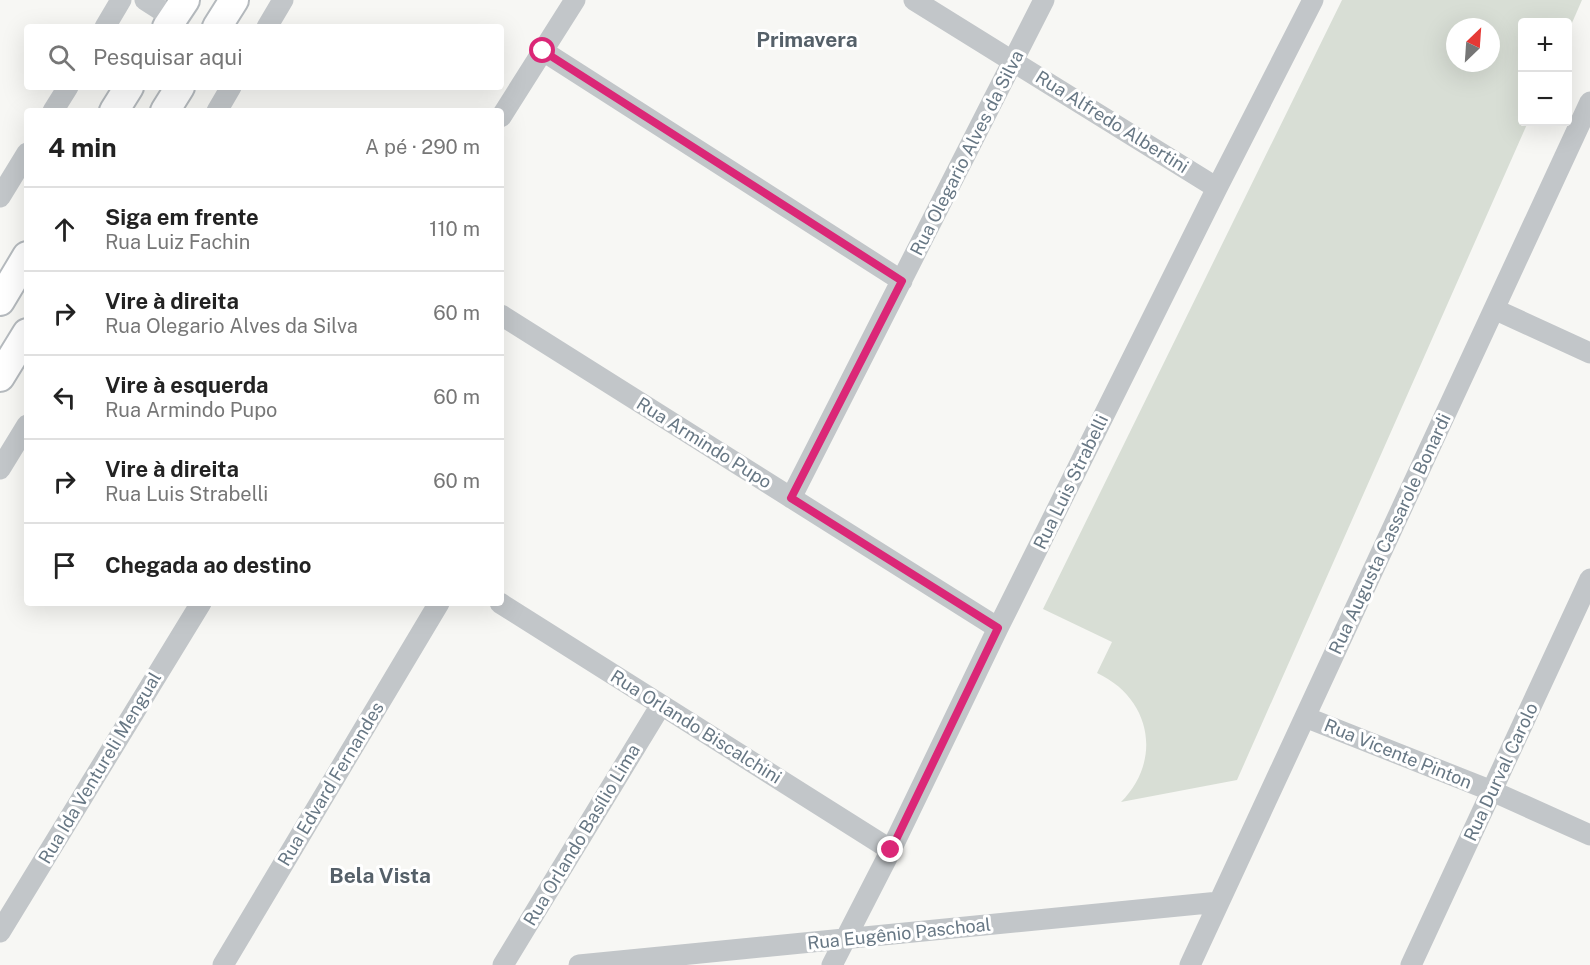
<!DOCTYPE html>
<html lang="pt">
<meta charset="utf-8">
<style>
body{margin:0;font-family:"Public Sans",sans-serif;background:#f2f2f2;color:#222}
.controls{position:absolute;right:18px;top:18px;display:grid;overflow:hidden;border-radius:6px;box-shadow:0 6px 24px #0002}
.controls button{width:54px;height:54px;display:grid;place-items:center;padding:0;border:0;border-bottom:2px solid #e0e0e0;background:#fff;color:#222;font:30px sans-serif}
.compass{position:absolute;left:1446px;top:18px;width:54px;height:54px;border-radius:50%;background:#fff;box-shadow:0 6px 24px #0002;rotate:25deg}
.stop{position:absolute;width:18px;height:18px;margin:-14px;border:4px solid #db2777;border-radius:50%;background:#fff}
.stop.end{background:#db2777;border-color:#fff;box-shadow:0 2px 6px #0008}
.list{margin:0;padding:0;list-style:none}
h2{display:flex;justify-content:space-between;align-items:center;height:78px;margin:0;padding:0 24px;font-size:26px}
h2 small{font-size:20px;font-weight:400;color:#767676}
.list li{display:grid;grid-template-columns:39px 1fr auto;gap:18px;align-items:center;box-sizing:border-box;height:84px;padding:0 24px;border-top:2px solid #e0e0e0}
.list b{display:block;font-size:22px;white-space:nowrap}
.list p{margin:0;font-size:20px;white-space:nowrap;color:#767676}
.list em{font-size:20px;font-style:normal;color:#767676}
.icon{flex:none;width:33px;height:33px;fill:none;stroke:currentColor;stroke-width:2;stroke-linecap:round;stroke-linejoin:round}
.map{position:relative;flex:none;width:1590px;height:965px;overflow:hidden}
.search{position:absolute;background:#fff;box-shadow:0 6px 24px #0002;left:24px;top:24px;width:480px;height:66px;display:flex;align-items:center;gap:15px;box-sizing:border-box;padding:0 21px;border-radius:6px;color:#767676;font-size:22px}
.panel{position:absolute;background:#fff;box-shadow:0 6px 24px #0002;left:24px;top:108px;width:480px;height:498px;border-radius:6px}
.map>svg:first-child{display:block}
.green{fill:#d8ded5;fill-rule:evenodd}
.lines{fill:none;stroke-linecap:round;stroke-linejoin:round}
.secondary-casing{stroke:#b5babe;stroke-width:32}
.minor{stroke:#c2c6c9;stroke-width:21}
.secondary{stroke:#fff;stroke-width:28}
.route{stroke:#db2777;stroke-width:8}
.labels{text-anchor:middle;stroke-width:6;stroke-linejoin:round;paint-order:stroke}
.street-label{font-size:18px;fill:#677784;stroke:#fff}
.quarter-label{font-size:21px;font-weight:bold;fill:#556069;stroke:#fff}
</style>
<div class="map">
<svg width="1590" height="965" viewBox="0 0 1590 965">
<rect width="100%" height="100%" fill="#f7f7f4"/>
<path class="green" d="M1342,0H1582L1568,32V22H1522V122H1528L1237,780L1121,802C1163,760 1151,698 1097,673L1112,642L1043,609ZM1455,27H1491V63H1455Z"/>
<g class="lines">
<g class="secondary-casing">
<path id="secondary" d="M167,27L185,0
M217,27L234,0
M114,111L129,87
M165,111L180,87
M0,301L27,256
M0,377L27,333"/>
</g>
<path class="minor" d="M145,0L173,18
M914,0L1217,188
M105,27L121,0
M267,27L283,0
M543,51L902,281
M53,111L68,87
M217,111L231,87
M501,117L575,0
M0,197L27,153
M1494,309L1590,353
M501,315L998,628
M0,469L27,425
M791,498L1044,0
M500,603L891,850
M1305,717L1492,791L1590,835
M0,932L201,603
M223,965L439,603
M503,965L661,705
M579,965L1219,902
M832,965L891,850L998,628L1217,188L1313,0
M1190,965L1590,102
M1411,965L1590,579"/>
<use href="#secondary" class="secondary"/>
</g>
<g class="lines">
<path class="route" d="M543,51L902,281L791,498L998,628L891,850"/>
</g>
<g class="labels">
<g class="street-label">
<text transform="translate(1112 122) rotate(32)" y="6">Rua Alfredo Albertini</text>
<text transform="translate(967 153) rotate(-63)" y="6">Rua Olegario Alves da Silva</text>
<text transform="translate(704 443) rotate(32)" y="6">Rua Armindo Pupo</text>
<text transform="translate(1071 482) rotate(-64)" y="6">Rua Luis Strabelli</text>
<text transform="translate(1390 534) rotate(-65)" y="6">Rua Augusta Cassarole Bonardi</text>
<text transform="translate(696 727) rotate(32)" y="6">Rua Orlando Biscalchini</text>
<text transform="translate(1398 754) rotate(22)" y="6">Rua Vicente Pinton</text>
<text transform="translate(100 768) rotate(-59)" y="6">Rua Ida Ventureli Mengual</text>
<text transform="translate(1501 772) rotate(-65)" y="6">Rua Durval Carolo</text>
<text transform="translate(331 784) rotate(-59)" y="6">Rua Edvard Fernandes</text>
<text transform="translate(582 835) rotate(-59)" y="6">Rua Orlando Basílio Lima</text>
<text transform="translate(899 934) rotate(-6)" y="6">Rua Eugênio Paschoal</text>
</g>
<g class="quarter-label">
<text x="807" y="47">Primavera</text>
<text x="380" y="883">Bela Vista</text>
</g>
</g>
</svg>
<div class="controls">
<button>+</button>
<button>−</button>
</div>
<svg class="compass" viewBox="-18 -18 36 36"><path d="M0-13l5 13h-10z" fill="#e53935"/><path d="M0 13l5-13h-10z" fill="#767676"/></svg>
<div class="stop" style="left:543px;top:51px"></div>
<div class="stop end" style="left:891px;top:850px"></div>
<div class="search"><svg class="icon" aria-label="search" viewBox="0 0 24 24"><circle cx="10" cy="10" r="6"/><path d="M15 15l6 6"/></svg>Pesquisar aqui</div>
<section class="panel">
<h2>4 min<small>A pé · 290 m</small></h2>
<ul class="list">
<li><svg class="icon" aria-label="ahead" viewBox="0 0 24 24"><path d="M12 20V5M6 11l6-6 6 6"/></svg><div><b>Siga em frente</b><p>Rua Luiz Fachin</p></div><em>110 m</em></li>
<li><svg class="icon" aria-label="right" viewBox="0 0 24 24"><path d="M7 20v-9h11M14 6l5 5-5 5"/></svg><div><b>Vire à direita</b><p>Rua Olegario Alves da Silva</p></div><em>60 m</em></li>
<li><svg class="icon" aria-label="left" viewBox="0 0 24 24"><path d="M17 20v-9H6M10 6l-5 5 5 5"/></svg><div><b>Vire à esquerda</b><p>Rua Armindo Pupo</p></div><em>60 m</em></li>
<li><svg class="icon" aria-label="right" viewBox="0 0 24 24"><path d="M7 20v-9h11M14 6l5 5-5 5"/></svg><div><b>Vire à direita</b><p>Rua Luis Strabelli</p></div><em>60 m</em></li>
<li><svg class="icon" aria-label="arrive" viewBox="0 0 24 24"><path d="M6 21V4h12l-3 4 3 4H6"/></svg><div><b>Chegada ao destino</b></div></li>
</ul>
</section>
</div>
